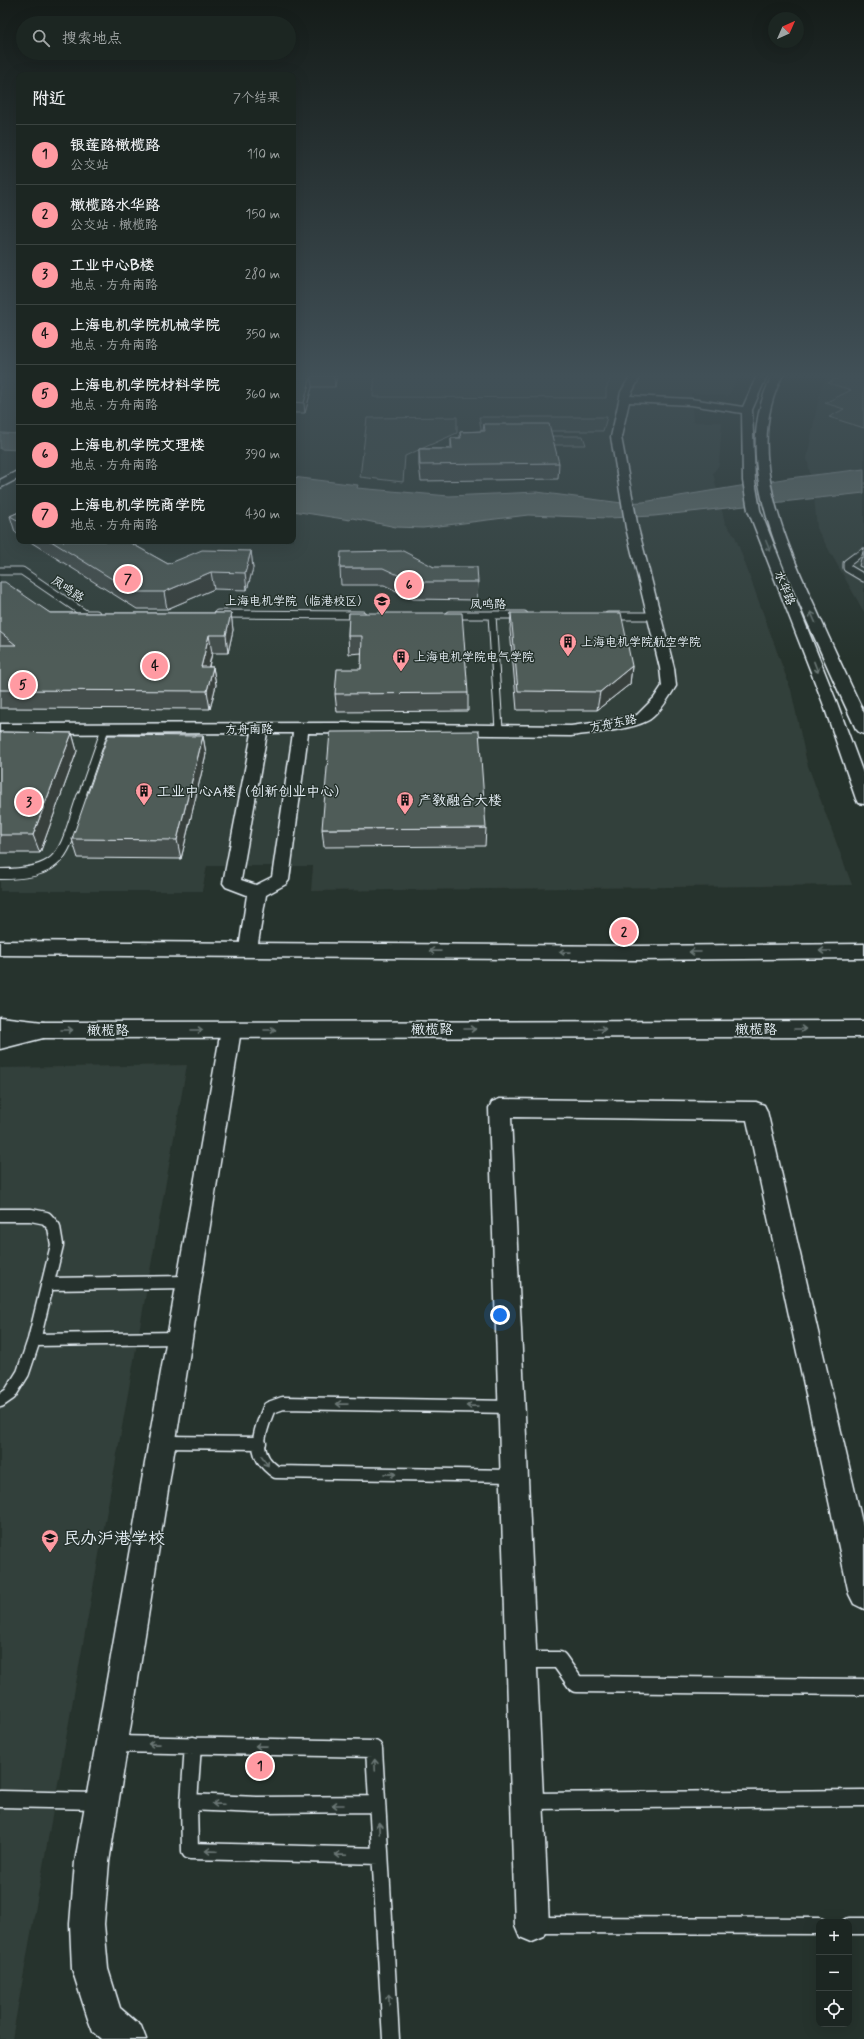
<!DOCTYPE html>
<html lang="zh">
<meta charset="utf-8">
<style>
body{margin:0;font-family:Mynerve,"LXGW WenKai TC",sans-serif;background:#29322f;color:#f1f3f6}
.controls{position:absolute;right:12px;bottom:12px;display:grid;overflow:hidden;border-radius:8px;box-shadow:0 4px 16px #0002}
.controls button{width:36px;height:36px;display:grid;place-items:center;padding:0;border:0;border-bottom:1px solid #3a4340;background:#1c2622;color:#f1f3f6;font:20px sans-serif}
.compass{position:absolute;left:768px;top:12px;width:36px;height:36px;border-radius:50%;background:#1c2622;box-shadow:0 4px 16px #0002;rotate:45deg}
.you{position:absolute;left:500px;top:1315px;width:14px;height:14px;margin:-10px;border:3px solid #fff;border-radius:50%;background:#1a73e8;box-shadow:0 0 0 6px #1a73e833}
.badge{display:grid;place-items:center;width:26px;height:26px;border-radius:50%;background:#ff9aa2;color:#111;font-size:13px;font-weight:700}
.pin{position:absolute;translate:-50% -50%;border:2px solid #fff;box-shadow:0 1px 4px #0006}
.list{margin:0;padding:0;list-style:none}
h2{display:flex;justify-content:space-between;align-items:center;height:52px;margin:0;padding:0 16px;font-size:17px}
h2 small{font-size:13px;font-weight:400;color:#a0a5a5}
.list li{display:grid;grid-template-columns:26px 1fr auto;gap:12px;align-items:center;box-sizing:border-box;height:60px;padding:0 16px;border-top:1px solid #3a4340}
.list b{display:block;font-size:15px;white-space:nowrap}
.list p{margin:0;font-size:13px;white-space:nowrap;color:#a0a5a5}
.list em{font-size:13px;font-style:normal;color:#a0a5a5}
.icon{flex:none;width:22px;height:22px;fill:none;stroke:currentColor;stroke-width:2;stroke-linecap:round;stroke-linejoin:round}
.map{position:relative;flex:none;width:864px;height:2039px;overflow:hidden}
.search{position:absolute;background:#1c2622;box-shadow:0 4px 16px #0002;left:16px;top:16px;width:280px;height:44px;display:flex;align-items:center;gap:10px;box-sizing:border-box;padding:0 14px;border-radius:22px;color:#a0a5a5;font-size:15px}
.panel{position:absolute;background:#1c2622;box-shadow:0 4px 16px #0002;left:16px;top:72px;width:280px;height:472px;border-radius:8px}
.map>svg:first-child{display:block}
.built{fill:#333f3a}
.green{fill:#3e4b47;stroke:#939ea0}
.water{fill:#636f6d;stroke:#98a3a5}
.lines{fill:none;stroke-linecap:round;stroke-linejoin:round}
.lane-far4-casing{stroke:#e8f1f8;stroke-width:7}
.lane-far3-casing{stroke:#e8f1f8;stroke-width:9}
.lane-far2-casing{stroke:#e8f1f8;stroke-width:12}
.lane-far1-casing{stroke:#e8f1f8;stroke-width:15}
.lane-casing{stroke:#e8f1f8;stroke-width:19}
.street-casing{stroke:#e8f1f8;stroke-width:3}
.secondary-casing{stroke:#e8f1f8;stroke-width:3}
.highway-casing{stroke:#e8f1f8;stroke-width:3}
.lane-far4{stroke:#26332d;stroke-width:5.5}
.lane-far3{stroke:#26332d;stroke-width:7}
.lane-far2{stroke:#26332d;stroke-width:10}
.lane-far1{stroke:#26332d;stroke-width:12}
.lane{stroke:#26332d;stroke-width:16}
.street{fill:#26332d;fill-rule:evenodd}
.secondary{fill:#26332d;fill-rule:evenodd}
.highway{fill:#26332d;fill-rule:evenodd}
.wall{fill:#454f4d;stroke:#e8f1f8}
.shaded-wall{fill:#38403e;stroke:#e8f1f8}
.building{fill:#505c59;stroke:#e8f1f8}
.oneway{stroke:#6a7674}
.labels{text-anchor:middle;stroke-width:3;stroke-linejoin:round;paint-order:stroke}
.far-street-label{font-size:12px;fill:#e8f1f8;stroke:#26332d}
.far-poi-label{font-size:12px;fill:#e8f1f8;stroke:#26332d;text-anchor:start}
.poi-label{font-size:14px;fill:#e8f1f8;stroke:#26332d;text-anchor:start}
.street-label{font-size:14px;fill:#e8f1f8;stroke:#26332d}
.near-poi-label{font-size:17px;fill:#e8f1f8;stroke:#26332d;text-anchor:start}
</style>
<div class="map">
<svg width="864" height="2039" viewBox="0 0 864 2039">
<rect width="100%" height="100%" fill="#26332d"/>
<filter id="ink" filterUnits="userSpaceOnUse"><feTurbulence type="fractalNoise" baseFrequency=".025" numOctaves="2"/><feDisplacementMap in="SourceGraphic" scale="8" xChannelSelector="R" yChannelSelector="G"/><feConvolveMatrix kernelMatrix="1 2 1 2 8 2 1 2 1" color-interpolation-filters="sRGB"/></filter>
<g filter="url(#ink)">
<path class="built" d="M0,373H19V541H293V373H742L728,396L691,393L693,422H722L719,465L713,473L725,523L735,536L791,690L807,763L852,885L311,891L313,866H207L202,891H0Z
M828,373H864V612L817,529L814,496L807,458L821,386Z
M187,1065L12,2039H0V1068Z"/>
<path class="green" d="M0,373H19V434L0,433Z
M375,373H613L606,389V398L373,397Z
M849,373L864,374V428L829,417L844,409L825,403L851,390L828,383Z
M457,417V433L405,456L403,482L360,477L367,418Z
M479,417H607L603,431H534L535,436H583L586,445H549L483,440Z"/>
<path class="water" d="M0,433L19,434V450L0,449Z
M864,469V493L654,516L608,518L528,515L423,528L396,527L352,518L350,520L293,511V477L358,485L357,488L449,496L537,492L622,503L643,502L789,478Z"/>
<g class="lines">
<g class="lane-far4-casing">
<path id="lane-far4" d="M854,558L864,551"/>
</g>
<g class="lane-far3-casing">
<path id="lane-far3" d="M855,557L847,563V568L864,578
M0,571H22L85,614H96
M218,614L362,615
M450,615H524
M492,615L499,730
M608,616H654
M81,798L105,729"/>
</g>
<g class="lane-far2-casing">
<path id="lane-far2" d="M0,874C66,874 63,852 82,797"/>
</g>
<g class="lane-far1-casing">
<path id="lane-far1" d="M0,1215H31L46,1218L54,1227L57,1245L34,1340L23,1373L10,1394L0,1401
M47,1284L188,1282
M34,1340L179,1338
M511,1407L283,1403L269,1408C259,1433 250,1455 276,1472L513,1476
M162,1442L260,1443"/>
</g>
<g class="lane-casing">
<path id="lane" d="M524,1660H559L576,1684L864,1687
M116,1744L374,1749L391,2039
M193,1745L189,1802L257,1805L377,1804
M0,1799L98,1801
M531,1801L864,1798
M189,1802L190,1851L380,1856
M536,1925L819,1926
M849,1926H864"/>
</g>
<g class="street-casing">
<path id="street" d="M632,373H642L630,396L691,399L743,407L758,373H768L752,410L755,481L760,510L837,703L864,776V804L858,803L856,799L823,703L748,510L743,481L742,413L691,405L629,402L621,437L638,528L674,668L676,686C670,696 658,716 647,721C630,730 591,733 571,736L308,733L289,880L286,884L266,895L257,949L255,954L248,956L241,954L239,949L247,895L226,887L223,883L252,733L0,734V724L335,723L571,726L614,720L637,715L654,698L662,686L660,668L626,528L611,437L621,392ZM267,733H293L272,877L256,885L241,880Z
M774,373H784C742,448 785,541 817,611C832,645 848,679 864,713V734L859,732L856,729C839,693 823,656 806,619C775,547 730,449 774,373Z
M19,470V478L0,488V480Z
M231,1022L238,1025L241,1030L109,1862L104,1924L108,1969L120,2008L141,2026L146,2039H101L93,2032L88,2019L72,1969L70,1924L75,1862L221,1030L224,1025Z
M500,1099L756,1102L764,1105L767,1111L864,1531V1609L854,1604L849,1594L747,1120L511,1117L549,1925L544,1937L532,1942L520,1937L515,1925L489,1108L492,1102Z"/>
</g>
<g class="secondary-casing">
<path id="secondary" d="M0,941L635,946L864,944V958L635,960L0,955Z
M0,1017L43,1022L864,1021V1037L43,1038L0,1033Z"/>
</g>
<g class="highway-casing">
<path id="highway" d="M43,1022L51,1024L54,1030L51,1036L0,1049V1031Z"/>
</g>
<use href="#lane-far4" class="lane-far4"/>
<use href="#lane-far3" class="lane-far3"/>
<use href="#lane-far2" class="lane-far2"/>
<use href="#lane-far1" class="lane-far1"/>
<use href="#lane" class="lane"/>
<use href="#street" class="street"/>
<use href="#secondary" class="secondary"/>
<use href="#highway" class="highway"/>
</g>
<path class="wall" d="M293,373H337V374L335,387H312L305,413H293Z
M484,424L559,463L558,479L421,481L419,465V449H451V438H460V432L483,431Z
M19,512V535L15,532L10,516Z
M29,541H127L168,564L251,551L253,568L247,590L214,589L167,609H137Z
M864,548V568L859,566Z
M434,567L478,582L477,600L413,599L384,585H341L340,568Z
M0,582L50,613H231L233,630L228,653H212L209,667H213L216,685L210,709L0,708Z
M349,613L468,693V711L337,712L335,694L361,669L362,653L349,654L348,636Z
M511,613L632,666L630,684L597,710H517L510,630Z
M0,732L72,733L77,751L40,853H0Z
M203,736L206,754L181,859L78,858L72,839Z
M486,828L485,846L324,847L322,829Z"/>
<path class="shaded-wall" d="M335,373H337V374L335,387L334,376Z
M311,376L312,387L305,413L304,403Z
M251,551L253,568L247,590L245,573Z
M211,572L214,589L167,609L164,592Z
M231,613L233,630L228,653L226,635Z
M209,635L212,653L204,685L201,667Z
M632,666L630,684L597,710L600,692Z
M213,667L216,685L210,709L207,691Z
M72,733L77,751L40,853L33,835Z
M203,736L206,754L181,859L177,840Z"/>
<path class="building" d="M293,373H335L334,376H311L304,403L293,402Z
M484,424H549L559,463L420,465L419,449H452L451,438H461L460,432L485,431Z
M19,512V521L10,516Z
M51,541H127L168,564L202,550L251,551L245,573L211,572L164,592H133Z
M403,551L434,567H477L478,582H413L383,568H340L341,552Z
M0,582H5L50,613H231L226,635H209L201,667H213L207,691L0,690V645H16L0,632Z
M349,613H462L468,693L335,694L337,669H361L362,636H348Z
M511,613H621L632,666L600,692L518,691Z
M479,731L486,828L322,829L330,732Z
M0,732L72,733L33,835H0Z
M108,735L203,736L177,840L72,839Z"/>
<defs><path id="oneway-shaft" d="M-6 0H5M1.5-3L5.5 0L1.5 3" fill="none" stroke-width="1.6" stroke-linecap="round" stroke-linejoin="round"/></defs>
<g class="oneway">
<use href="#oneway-shaft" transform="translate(768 546) rotate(68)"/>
<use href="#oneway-shaft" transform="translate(813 617) rotate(-114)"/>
<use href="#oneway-shaft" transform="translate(816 667) rotate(69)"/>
<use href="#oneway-shaft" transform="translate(435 951) rotate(-179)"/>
<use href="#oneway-shaft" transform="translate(825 951) rotate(180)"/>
<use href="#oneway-shaft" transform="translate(565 952) rotate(-179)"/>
<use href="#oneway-shaft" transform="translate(695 952) rotate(180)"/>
<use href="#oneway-shaft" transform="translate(470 1029)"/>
<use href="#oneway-shaft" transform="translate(600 1029)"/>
<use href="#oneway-shaft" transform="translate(800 1029)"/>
<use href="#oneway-shaft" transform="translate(67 1030)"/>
<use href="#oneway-shaft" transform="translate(197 1030)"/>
<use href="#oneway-shaft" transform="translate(270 1030)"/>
<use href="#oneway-shaft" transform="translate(342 1404) rotate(-179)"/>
<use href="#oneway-shaft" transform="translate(472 1406) rotate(-179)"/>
<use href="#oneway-shaft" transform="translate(265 1461) rotate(57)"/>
<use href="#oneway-shaft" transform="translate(390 1474) rotate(1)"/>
<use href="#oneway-shaft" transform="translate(154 1744) rotate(-179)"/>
<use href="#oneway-shaft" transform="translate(261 1746) rotate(-179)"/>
<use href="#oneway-shaft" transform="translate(375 1765) rotate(-93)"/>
<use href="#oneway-shaft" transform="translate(218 1804) rotate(-178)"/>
<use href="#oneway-shaft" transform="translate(338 1805) rotate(180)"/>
<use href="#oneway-shaft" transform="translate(379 1828) rotate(-93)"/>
<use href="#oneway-shaft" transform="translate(211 1851) rotate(-178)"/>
<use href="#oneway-shaft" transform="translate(341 1855) rotate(-178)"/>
<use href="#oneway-shaft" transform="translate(389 2000) rotate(-93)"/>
</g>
</g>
<linearGradient id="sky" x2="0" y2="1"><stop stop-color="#151c19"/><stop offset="0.57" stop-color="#415057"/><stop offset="1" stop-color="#415057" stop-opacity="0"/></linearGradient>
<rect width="864" height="659" fill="url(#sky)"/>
<defs>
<g id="university-pin" transform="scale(0.9)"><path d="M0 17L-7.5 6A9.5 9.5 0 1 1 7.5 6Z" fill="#ff9aa2" stroke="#26332d"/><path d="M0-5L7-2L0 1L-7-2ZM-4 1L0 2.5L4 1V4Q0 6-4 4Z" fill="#111"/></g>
<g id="building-pin" transform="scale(0.9)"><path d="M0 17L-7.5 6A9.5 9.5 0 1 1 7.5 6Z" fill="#ff9aa2" stroke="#26332d"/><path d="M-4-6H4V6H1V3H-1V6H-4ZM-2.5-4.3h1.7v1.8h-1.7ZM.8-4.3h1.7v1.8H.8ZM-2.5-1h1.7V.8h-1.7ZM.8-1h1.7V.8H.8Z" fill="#111"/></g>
<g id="school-pin" transform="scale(0.9)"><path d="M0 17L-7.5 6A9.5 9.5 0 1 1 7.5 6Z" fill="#ff9aa2" stroke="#26332d"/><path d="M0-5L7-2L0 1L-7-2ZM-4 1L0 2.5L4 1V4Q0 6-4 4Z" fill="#111"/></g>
</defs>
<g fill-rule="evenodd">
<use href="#university-pin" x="382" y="601"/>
<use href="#building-pin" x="568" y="642"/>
<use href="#building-pin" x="401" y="657"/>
<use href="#building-pin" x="144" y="791"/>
<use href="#building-pin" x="405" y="800"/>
<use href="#school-pin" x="50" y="1538"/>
</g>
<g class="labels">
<g class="far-street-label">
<text transform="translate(785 588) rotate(68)" y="4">水华路</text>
<text transform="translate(68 589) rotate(34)" y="4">凤鸣路</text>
<text x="488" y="608">凤鸣路</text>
<text transform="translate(613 723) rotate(-11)" y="4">方舟东路</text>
<text x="249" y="733">方舟南路</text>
</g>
<g class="far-poi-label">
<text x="369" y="605" text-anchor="end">上海电机学院（临港校区）</text>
<text x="581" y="646">上海电机学院航空学院</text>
<text x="414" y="661">上海电机学院电气学院</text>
</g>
<g class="poi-label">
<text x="157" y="796">工业中心A楼（创新创业中心）</text>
<text x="418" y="805">产教融合大楼</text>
</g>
<g class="street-label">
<text x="432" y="1034">橄榄路</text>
<text x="756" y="1034">橄榄路</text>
<text x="108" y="1035">橄榄路</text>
</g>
<g class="near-poi-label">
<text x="63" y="1544">民办沪港学校</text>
</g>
</g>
</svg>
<div class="controls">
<button>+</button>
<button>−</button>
<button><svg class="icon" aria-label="locate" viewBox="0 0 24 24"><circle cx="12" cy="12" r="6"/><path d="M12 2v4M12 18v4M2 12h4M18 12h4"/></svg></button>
</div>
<svg class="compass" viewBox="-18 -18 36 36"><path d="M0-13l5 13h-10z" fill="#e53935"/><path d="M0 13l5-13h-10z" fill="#a0a5a5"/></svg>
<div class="you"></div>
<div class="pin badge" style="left:260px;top:1766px">1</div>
<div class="pin badge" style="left:624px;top:932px">2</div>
<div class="pin badge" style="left:29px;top:802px">3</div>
<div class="pin badge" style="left:155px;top:666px">4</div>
<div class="pin badge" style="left:23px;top:685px">5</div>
<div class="pin badge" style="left:409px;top:585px">6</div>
<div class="pin badge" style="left:128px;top:579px">7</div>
<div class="search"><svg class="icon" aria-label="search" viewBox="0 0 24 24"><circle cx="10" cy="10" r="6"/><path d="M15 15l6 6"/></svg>搜索地点</div>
<section class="panel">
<h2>附近<small>7个结果</small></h2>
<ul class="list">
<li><span class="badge">1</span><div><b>银莲路橄榄路</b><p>公交站</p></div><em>110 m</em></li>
<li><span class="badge">2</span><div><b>橄榄路水华路</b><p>公交站 · 橄榄路</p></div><em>150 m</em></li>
<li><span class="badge">3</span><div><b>工业中心B楼</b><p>地点 · 方舟南路</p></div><em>280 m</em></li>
<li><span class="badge">4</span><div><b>上海电机学院机械学院</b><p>地点 · 方舟南路</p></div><em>350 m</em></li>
<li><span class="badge">5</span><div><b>上海电机学院材料学院</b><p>地点 · 方舟南路</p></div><em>360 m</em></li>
<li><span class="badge">6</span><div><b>上海电机学院文理楼</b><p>地点 · 方舟南路</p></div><em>390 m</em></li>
<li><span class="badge">7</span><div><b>上海电机学院商学院</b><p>地点 · 方舟南路</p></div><em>430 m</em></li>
</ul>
</section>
</div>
